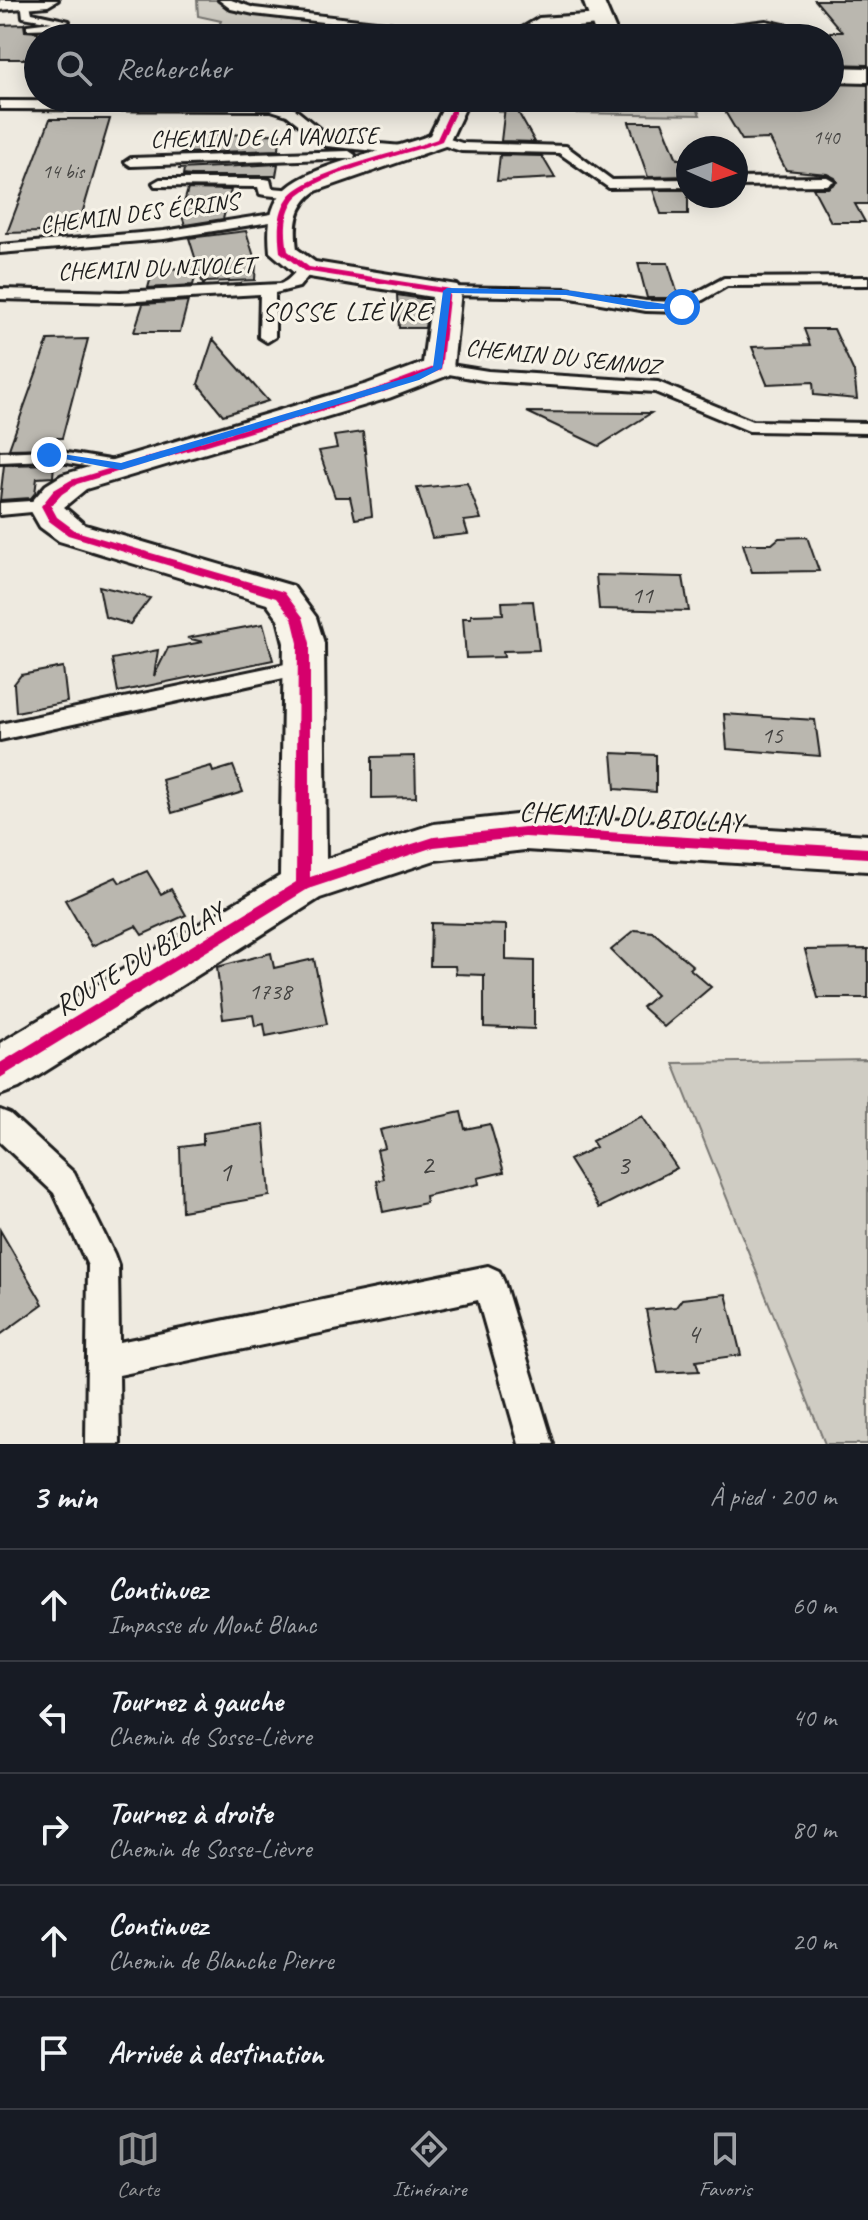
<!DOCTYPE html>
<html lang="fr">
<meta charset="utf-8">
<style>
body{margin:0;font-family:Caveat,sans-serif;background:#242831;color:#f1f3f6}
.compass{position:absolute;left:676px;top:136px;width:72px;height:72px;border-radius:50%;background:#171b24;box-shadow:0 4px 20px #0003;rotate:93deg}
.stop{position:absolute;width:24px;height:24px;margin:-18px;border:6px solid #1a73e8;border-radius:50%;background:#fff}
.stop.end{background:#1a73e8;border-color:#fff;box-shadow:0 2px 8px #0008}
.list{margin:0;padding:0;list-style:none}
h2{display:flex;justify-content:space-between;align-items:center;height:104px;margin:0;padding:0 32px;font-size:34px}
h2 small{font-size:26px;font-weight:400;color:#9ea1a6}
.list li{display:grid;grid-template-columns:52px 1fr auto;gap:24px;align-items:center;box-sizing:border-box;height:112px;padding:0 32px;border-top:2px solid #363941}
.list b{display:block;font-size:30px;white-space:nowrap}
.list p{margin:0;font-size:26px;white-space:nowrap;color:#9ea1a6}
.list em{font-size:26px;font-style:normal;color:#9ea1a6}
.icon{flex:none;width:44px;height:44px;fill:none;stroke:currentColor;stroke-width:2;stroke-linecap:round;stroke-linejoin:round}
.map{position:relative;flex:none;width:868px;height:1444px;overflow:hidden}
.search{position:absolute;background:#171b24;box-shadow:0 4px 20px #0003;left:24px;right:24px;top:24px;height:88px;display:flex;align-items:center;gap:20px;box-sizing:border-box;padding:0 28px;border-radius:44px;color:#9ea1a6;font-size:30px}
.sheet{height:664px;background:#171b24}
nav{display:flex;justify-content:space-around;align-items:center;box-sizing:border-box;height:112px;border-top:2px solid #363941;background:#171b24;font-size:22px;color:#9ea1a6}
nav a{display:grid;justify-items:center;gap:4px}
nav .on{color:#919294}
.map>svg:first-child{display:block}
.green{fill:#cfccc3;stroke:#767470;stroke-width:2}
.building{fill:#bab7af;stroke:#1c1c1c;stroke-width:2}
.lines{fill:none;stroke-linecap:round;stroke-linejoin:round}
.lane-casing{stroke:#1c1c1c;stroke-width:6}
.street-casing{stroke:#1c1c1c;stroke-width:6}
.secondary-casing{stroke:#1c1c1c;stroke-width:6}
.lane{fill:#f7f3e8;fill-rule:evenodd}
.street{fill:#f7f3e8;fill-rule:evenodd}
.secondary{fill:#f7f3e8;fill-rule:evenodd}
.cycleway-casing{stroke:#f7f3e8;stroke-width:5}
.cycleway{fill:#d6006c;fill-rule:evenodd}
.route{fill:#1a73e8}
.labels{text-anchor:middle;stroke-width:6;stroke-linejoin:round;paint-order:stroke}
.far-number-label{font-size:20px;fill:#444341}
.far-street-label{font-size:24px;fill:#1c1c1c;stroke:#f7f3e8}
.number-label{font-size:24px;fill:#444341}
.far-neighbourhood-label{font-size:26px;letter-spacing:2px;fill:#1c1c1c;stroke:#f7f3e8}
.street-label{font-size:28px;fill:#1c1c1c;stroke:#f7f3e8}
.near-number-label{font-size:28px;fill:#444341}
</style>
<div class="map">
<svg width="868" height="1444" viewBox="0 0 868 1444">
<rect width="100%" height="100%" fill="#eeeae0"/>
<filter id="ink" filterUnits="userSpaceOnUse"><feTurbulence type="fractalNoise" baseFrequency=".0125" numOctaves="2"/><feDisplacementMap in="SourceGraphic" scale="16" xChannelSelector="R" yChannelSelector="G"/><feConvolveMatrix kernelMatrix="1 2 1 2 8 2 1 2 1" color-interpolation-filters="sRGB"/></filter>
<g filter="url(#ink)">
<path class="green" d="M197,0H218L220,3L251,14L394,28L341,25L328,38H214L221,21L198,16Z
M498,98H692L700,115L498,112Z
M868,1060V1444H825L673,1063Z"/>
<path class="building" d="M815,0H868V65L830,64V32H842Z
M24,24L25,31L38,32V59H0V25Z
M830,84L868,85V204H855L865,222H831L813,188H828L837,182L835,178L827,174L786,170L770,139L742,140L718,100L830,98Z
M506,98H510L535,142L501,141Z
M50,119H110L77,231L7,233Z
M629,122H662L677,159H688V176L648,177Z
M280,134L279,150L181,153L185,135Z
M500,155L542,156L555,178L497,181Z
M278,164L276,176H192L183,175L184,169H178Z
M188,189L231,190L223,219L185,225L181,213Z
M653,190H688V214H661Z
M246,231L256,263L255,280L206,282L203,285L198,267L193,285L148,288L153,270L198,267L189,238Z
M638,263H668L679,298H647Z
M397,295L429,300L425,328H399Z
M188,301L180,332H134L143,304Z
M804,329H834L854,372L857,399L814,395L813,382L767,384L752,347L810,345Z
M88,339L62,438H57L56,448L9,449L48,340Z
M213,339L268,401L223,415L198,384Z
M527,412L651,413L599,446Z
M363,432L372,516L355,519L350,497H335L319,451L337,448L334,436Z
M54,464L53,477L37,478L35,493L31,498L0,500L4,465Z
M467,483L481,519L464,521L468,534L432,538L417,488Z
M807,537L819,571L752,572L743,544H772L779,538Z
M596,575L683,577L689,611L599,609Z
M99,586L150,598L130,624L105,617Z
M533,601L539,650L503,651L504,657L466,658L463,618H471V615L503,614L502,602Z
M263,624L273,660L118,692L112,659L158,650L154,676L168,648L203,642L187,638Z
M63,667L67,702L16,712L14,684L21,675Z
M724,714L815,720L820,756L727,749Z
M612,753L656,755V792L615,789Z
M415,756L416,797L372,798V757Z
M211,766L213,772L233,766L243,792L172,813L162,780Z
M147,871L161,894L171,889L186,915L142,935L136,926L92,946L65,900L116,877L120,883Z
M431,923L506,925V960L534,961V1029L484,1027V975L456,974L455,966H430Z
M635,930L653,932L693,966L690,969L711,987L664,1027L642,1007L656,995L611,950Z
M868,949V998H818L805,950Z
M271,953L274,968L314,959L327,1024L266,1036L264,1024L255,1026L253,1015L223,1019L217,967Z
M461,1112L465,1129L490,1124L504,1172L478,1178L479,1184L425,1196L426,1203L383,1212L377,1181L384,1179L377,1150L385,1148L380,1130Z
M642,1116L677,1168L599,1208L569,1160L596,1147L592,1141Z
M264,1124L270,1196L182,1211L180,1147L203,1144V1133Z
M0,1230L43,1304L0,1335Z
M726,1294L741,1355L696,1361L699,1371L658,1373L646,1310L676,1307L682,1299Z"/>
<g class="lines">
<g class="lane-casing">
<path id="lane" d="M21,0H29L32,13L69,21L58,28L27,29V25L52,22L23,17Z
M219,0H231L254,8L472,33L477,36L461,38L254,14L231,9Z
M0,101L272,102L295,109L333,140L414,147L420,151L414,155L326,146L287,115L271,110L0,109Z
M440,136L462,143L566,146L612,180L688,179V187L609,188L559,153L461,151L436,143L434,140Z
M349,151L355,155L354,158L131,166L125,162L131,158Z
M736,178L827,177L834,181L827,185L736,186Z
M160,179H265L270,180L272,188L295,190L302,194L295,198L265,195L260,194L258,187L155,186L153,183Z
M284,212L291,216L289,219L164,239L0,253V245L164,231Z
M307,265L314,269L299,287L275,293V337L267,342L259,337L260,294L120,302L0,299V289L120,292L280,284C292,280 296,267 307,265Z
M868,277V285L727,286L682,312L646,311L566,297L447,295L440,291L447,287L566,289L646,301L679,302L724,278Z
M438,363L488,371L658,382L752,421L868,423V433L749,431L655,392L488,381L432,371L430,368Z
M49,450L121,462L130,467L121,472L49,460L0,462V452Z
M46,500L55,506L53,510L0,515V503Z
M304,660L311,662L315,667L311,672L0,740V724Z
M0,1110L10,1114L74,1173L114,1254L118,1265L119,1342L488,1266L499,1271L504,1282L553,1444H519L478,1300L119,1375L120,1444H86L88,1266L54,1193L0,1142Z"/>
</g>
<g class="street-casing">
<path id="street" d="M602,14L612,20L609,24L544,30L530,38H505L539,18Z
M766,21L788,26L806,38H782L766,33L734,37L724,31L734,25Z
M448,98H470L448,145L316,191C295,206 294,225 297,249L315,262L457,285L461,291L453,368L449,375L389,398L86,489L64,507L85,525L293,586L316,617L324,643L326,859L434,824L525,814L868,835V871L525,850L435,860L320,898L19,1088L0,1095V1043L280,876L284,643L278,619L267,604L59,541L40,527L28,506L46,485L62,475L367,384L423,363L432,297L297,275L270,252C268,230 268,205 286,189C316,162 391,151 430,135Z"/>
</g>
<g class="secondary-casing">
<path id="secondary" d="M0,0H58L48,6L0,10Z
M583,0H603L619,38H597Z
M830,67L868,68V82L830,81Z"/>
</g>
<use href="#lane" class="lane"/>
<use href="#street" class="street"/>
<use href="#secondary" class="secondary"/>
<g class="cycleway-casing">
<path id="cycleway" d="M456,98H462L442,141C410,154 309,175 293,202C284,216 285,235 288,251L309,267L450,289L441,370L381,393L77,484L62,494L51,506L57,517L76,531L284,592L303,617L310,643V877L434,837L525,827L868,848V858L525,837L434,847L308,889L0,1078V1063L296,882L298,643L292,618L276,598L68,535L49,521L41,506L54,490L71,480L375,389L434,367L443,293L304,271L280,252C278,234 277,213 288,198C307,171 403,152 437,139Z"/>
</g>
<use href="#cycleway" class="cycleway"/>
</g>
</g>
<path class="route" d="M447,288L566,290L686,307L682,309H646L566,295L451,293L442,368L419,380L121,470L44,455L49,452L121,463L412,376L433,367L443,291Z"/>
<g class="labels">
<g class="far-number-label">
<text x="826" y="144">140</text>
<text x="63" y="178">14 bis</text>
</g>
<g class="far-street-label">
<text transform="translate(264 137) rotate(-1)" y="8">CHEMIN DE LA VANOISE</text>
<text transform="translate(139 213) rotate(-7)" y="8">CHEMIN DES ÉCRINS</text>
<text transform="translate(156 268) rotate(-2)" y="8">CHEMIN DU NIVOLET</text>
<text transform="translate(563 357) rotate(6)" y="8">CHEMIN DU SEMNOZ</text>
</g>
<g class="number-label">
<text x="642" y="603">11</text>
<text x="772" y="743">15</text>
<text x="270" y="999">1738</text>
</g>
<g class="far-neighbourhood-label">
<text x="347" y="320">SOSSE LIÈVRE</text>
</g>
<g class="street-label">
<text transform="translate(631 816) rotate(3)" y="10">CHEMIN DU BIOLLAY</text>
<text transform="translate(139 958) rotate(-31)" y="10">ROUTE DU BIOLAY</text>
</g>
<g class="near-number-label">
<text x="427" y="1174">2</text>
<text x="623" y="1174">3</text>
<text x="225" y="1181">1</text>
<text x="693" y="1343">4</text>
</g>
</g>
</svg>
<svg class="compass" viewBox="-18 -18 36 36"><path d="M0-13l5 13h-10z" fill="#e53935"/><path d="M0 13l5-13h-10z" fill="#9ea1a6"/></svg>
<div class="stop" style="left:682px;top:307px"></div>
<div class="stop end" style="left:49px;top:455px"></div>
<div class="search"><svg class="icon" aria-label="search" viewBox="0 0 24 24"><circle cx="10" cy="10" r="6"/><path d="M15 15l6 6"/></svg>Rechercher</div>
</div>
<section class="sheet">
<h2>3 min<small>À pied · 200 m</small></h2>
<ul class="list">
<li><svg class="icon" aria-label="ahead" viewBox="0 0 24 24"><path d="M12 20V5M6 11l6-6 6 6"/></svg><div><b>Continuez</b><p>Impasse du Mont Blanc</p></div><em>60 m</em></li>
<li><svg class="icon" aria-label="left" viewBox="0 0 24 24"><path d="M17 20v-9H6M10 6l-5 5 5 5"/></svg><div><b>Tournez à gauche</b><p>Chemin de Sosse-Lièvre</p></div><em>40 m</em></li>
<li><svg class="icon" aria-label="right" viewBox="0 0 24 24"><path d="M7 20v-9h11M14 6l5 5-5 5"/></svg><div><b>Tournez à droite</b><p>Chemin de Sosse-Lièvre</p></div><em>80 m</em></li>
<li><svg class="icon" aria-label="ahead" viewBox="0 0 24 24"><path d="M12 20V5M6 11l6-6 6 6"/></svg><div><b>Continuez</b><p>Chemin de Blanche Pierre</p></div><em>20 m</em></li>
<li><svg class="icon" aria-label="arrive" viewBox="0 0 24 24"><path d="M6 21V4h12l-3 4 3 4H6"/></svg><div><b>Arrivée à destination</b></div></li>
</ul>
</section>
<nav>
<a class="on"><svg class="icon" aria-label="map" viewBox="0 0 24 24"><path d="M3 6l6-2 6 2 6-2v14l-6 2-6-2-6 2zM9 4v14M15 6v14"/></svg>Carte</a>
<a><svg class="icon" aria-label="directions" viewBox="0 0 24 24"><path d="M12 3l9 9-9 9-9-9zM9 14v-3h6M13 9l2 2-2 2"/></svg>Itinéraire</a>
<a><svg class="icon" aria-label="saved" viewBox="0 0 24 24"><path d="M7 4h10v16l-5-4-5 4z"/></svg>Favoris</a>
</nav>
